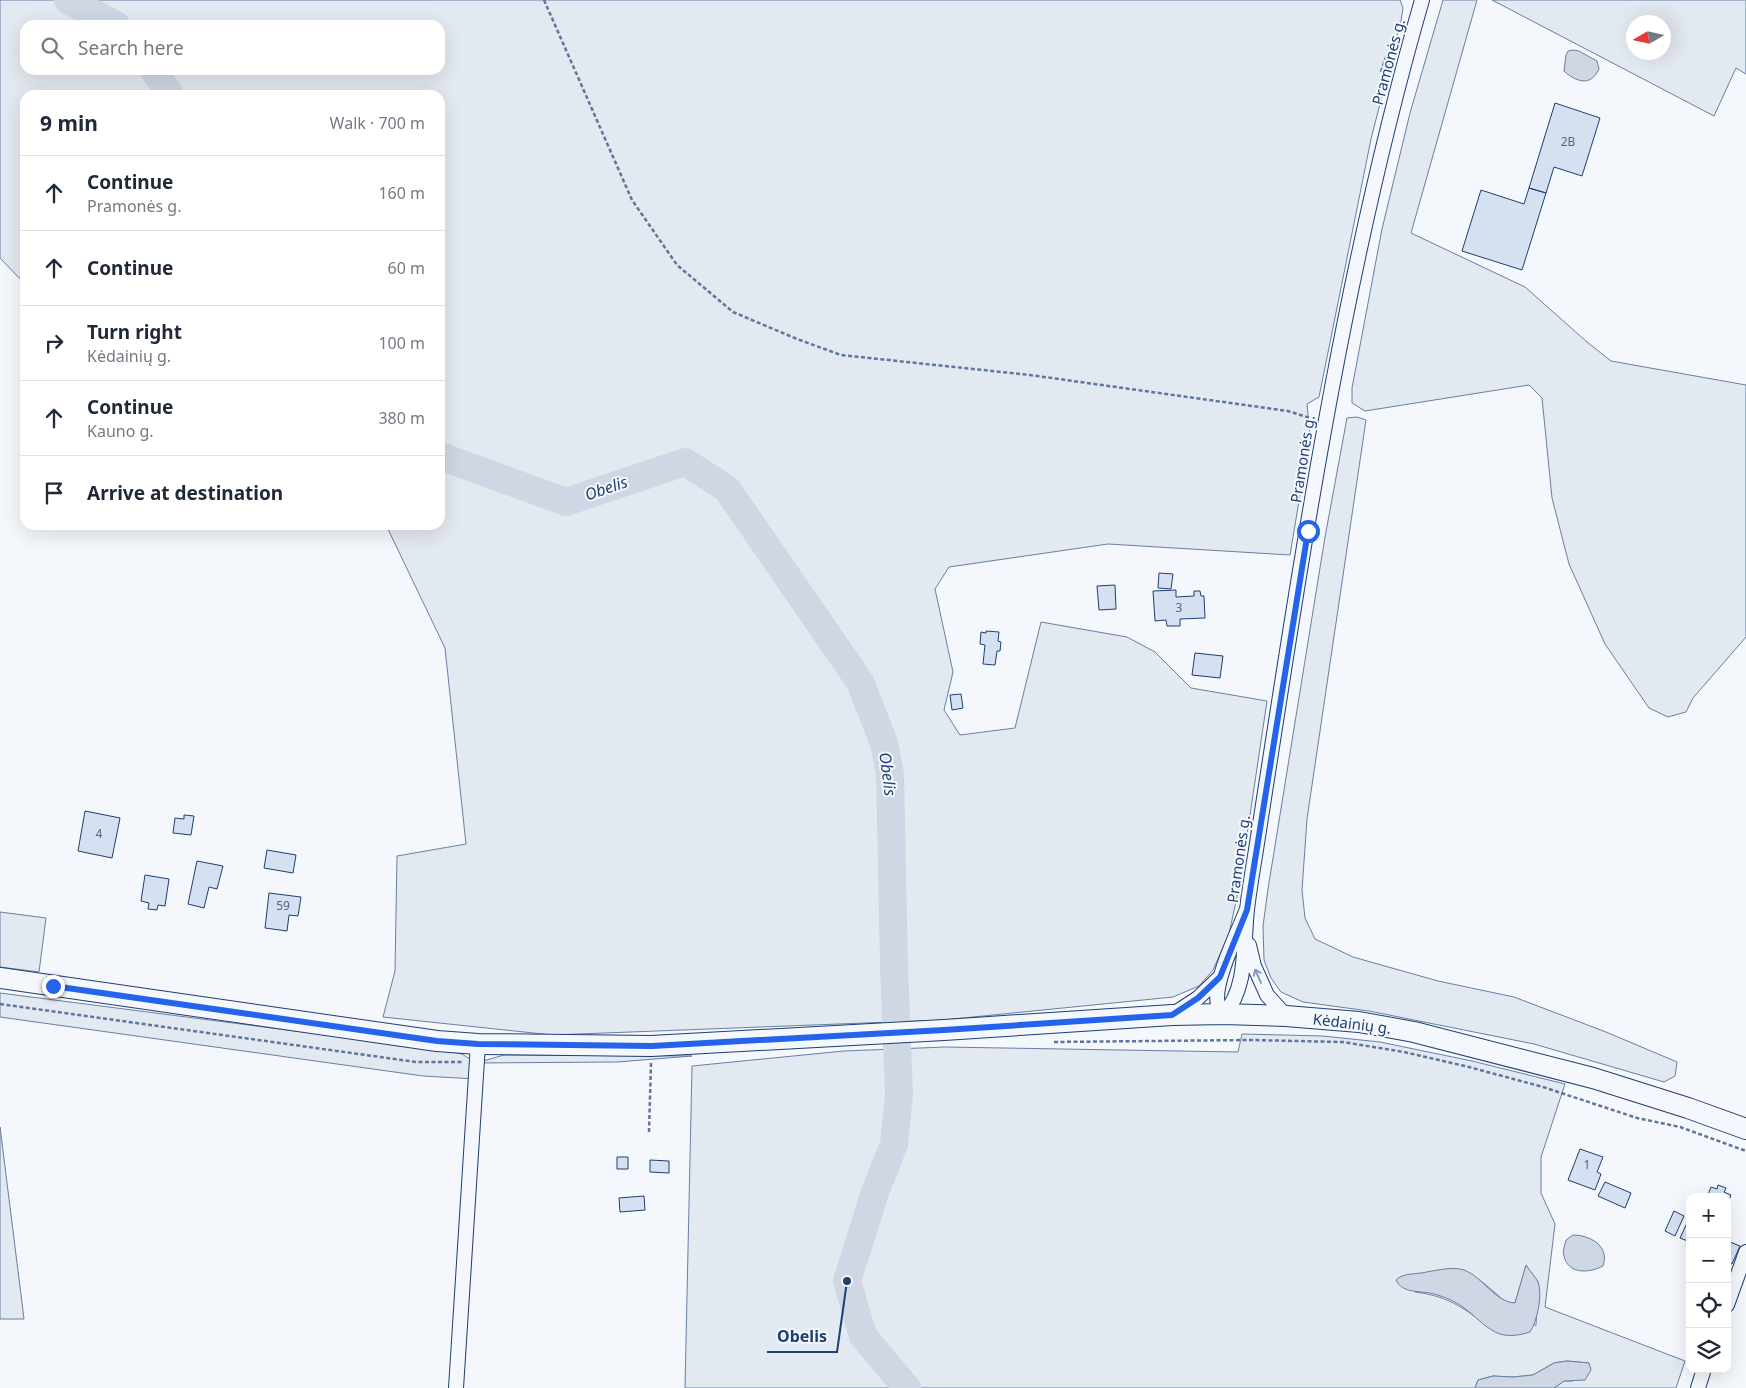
<!DOCTYPE html>
<meta charset="utf-8">
<style>
body{margin:0;font-family:"Noto Sans",sans-serif;background:#f6f6f7;color:#1f2937}
.controls{position:absolute;right:15px;bottom:15px;display:grid;overflow:hidden;border-radius:10px;box-shadow:0 5px 20px #0002}
.controls button{width:45px;height:45px;display:grid;place-items:center;padding:0;border:0;border-bottom:1px solid #e0e1e3;background:#fff;color:#1f2937;font:25px sans-serif}
.compass{position:absolute;left:1626px;top:15px;width:45px;height:45px;border-radius:50%;background:#fff;box-shadow:0 5px 20px #0002;rotate:261deg}
.stop{position:absolute;width:15px;height:15px;margin:-11px;border:4px solid #2563eb;border-radius:50%;background:#fff}
.stop.end{background:#2563eb;border-color:#fff;box-shadow:0 1px 5px #0008}
.list{margin:0;padding:0;list-style:none}
h2{display:flex;justify-content:space-between;align-items:center;height:65px;margin:0;padding:0 20px;font-size:21px}
h2 small{font-size:16px;font-weight:400;color:#747a83}
.list li{display:grid;grid-template-columns:32px 1fr auto;gap:15px;align-items:center;box-sizing:border-box;height:75px;padding:0 20px;border-top:1px solid #e0e1e3}
.list b{display:block;font-size:19px;white-space:nowrap}
.list p{margin:0;font-size:16px;white-space:nowrap;color:#747a83}
.list em{font-size:16px;font-style:normal;color:#747a83}
.icon{flex:none;width:28px;height:28px;fill:none;stroke:currentColor;stroke-width:2;stroke-linecap:round;stroke-linejoin:round}
.map{position:relative;flex:none;width:1746px;height:1388px;overflow:hidden}
.search{position:absolute;background:#fff;box-shadow:0 5px 20px #0002;left:20px;top:20px;width:425px;height:55px;display:flex;align-items:center;gap:12px;box-sizing:border-box;padding:0 18px;border-radius:15px;color:#747a83;font-size:19px}
.panel{position:absolute;background:#fff;box-shadow:0 5px 20px #0002;left:20px;top:90px;width:425px;height:440px;border-radius:15px}
.map>svg:first-child{display:block}
.green{fill:#e3e9f0;stroke:#687fa3;fill-rule:evenodd}
.water{fill:#cfd7e4;stroke:#687fa3}
.lines{fill:none;stroke-linecap:round;stroke-linejoin:round}
.river{stroke:#cfd7e4;stroke-width:28}
.building{fill:#d5e0f0;stroke:#1d3f73}
.minor-casing{stroke:#1d3f73;stroke-width:16}
.secondary-casing{stroke:#1d3f73;stroke-width:22}
.path{stroke:#5e769c;stroke-width:2.5;stroke-dasharray:4 2.5;stroke-linecap:butt}
.minor{stroke:#f4f7fb;stroke-width:14}
.secondary{stroke:#f4f7fb;stroke-width:20}
.oneway{stroke:#889bb7}
.route{stroke:#2563eb;stroke-width:6}
.labels{text-anchor:middle;stroke-width:4;stroke-linejoin:round;paint-order:stroke}
.number-label{font-size:12px;fill:#4b6792}
.street-label{font-size:15px;fill:#1d3f73;stroke:#f4f7fb}
.water-label{font-size:16px;font-style:italic;fill:#1d3f73;stroke:#f4f7fb}
.leader{fill:none;stroke:#1d3f73;stroke-width:2}
.callout-dot{fill:#1d3f73;stroke:#f4f7fb;stroke-width:2}
.callout-label{font-size:16px;text-anchor:middle;font-weight:bold;fill:#1d3f73;stroke:#f4f7fb;stroke-width:4;stroke-linejoin:round;paint-order:stroke}
</style>
<div class="map">
<svg width="1746" height="1388" viewBox="0 0 1746 1388">
<rect width="100%" height="100%" fill="#f4f7fb"/>
<path class="green" d="M0,0H1400L1403,8L1401,21L1371,139L1319,397L1307,404L1310,435L1290,555L1108,544L949,567L935,589L953,672L944,710L960,735L1015,728L1041,622L1127,637L1155,652L1191,688L1267,701L1240,882L1229,934L1213,970L1199,986L1173,997L943,1020L552,1035L383,1017L395,971L397,856L466,844L445,648L386,525H440V95H25V284L0,258ZM25,25H440V70H25Z
M1443,0H1477L1411,233L1525,287L1587,342L1611,361L1746,385V637L1693,698L1686,712L1668,717L1649,708L1605,644L1569,564L1552,498L1542,398L1529,385L1365,411L1352,403V388L1382,229L1410,113Z
M1492,0H1746V74L1736,68L1714,116ZM1634,22H1664V52H1634Z
M1357,417L1366,420L1307,819L1302,890L1305,918L1315,939L1353,957L1438,981L1514,997L1606,1032L1677,1062L1675,1076L1664,1082L1534,1044L1369,1011L1303,1002L1281,992L1271,978L1264,960L1263,926L1268,889L1325,537L1347,418Z
M0,912L46,918L39,972L0,967Z
M0,993L435,1049L462,1054L476,1063L504,1055L692,1056L617,1062L476,1063V1079L423,1076L0,1017Z
M1242,1034L1323,1036L1380,1042L1472,1061L1565,1084L1541,1157V1193L1555,1224L1545,1307L1685,1361L1676,1388H1554L1564,1381H1573L1589,1363L1567,1361L1554,1363L1533,1375L1513,1377L1493,1376L1478,1380L1475,1388H685L692,1066L844,1051L945,1047L1238,1052ZM1526,1266L1538,1282L1536,1325L1484,1324C1463,1306 1443,1295 1415,1292L1463,1270L1481,1281L1507,1303H1515Z
M0,1127L24,1319H0Z"/>
<path class="water" d="M1573,50L1579,51L1597,61L1599,69C1591,87 1576,82 1564,71L1566,55L1568,51Z
M1573,1235C1590,1235 1610,1246 1603,1266C1590,1273 1568,1275 1564,1256C1562,1251 1565,1245 1566,1240Z
M1526,1265C1529,1270 1535,1276 1538,1282C1543,1294 1537,1322 1530,1332C1520,1335 1510,1337 1500,1334C1488,1330 1478,1319 1468,1311C1458,1302 1443,1296 1430,1293C1418,1291 1402,1293 1396,1280C1401,1274 1413,1274 1421,1273C1434,1271 1452,1266 1464,1270C1483,1277 1495,1302 1515,1303Z
M1567,1361L1589,1363L1591,1370L1585,1380L1564,1381L1554,1388H1475L1478,1380L1493,1376L1513,1377L1533,1375L1554,1363Z"/>
<g class="lines">
<path class="river" d="M68,0L116,25
M154,70L170,95
M440,456L566,502L685,462L727,489L860,682L884,743L890,774L894,967L899,1094L894,1144L875,1192L847,1281L863,1336L907,1388"/>
</g>
<path class="building" d="M1555,103L1600,118L1582,176L1554,167L1546,193L1529,188Z
M1529,188L1546,193L1522,270L1462,251L1481,190L1524,204Z
M1159,573L1173,574L1171,589L1158,588Z
M1115,585L1116,609L1099,610L1097,586Z
M1176,590V597L1194,596V591H1200L1201,596H1204L1205,618L1180,619V626H1167L1166,620L1155,621L1153,591Z
M986,631L999,632L998,641L1001,642L1000,651H997L995,665L983,664L985,645L980,644L981,632L986,633Z
M1195,653L1223,656L1220,678L1192,675Z
M961,694L963,708L952,710L950,695Z
M85,811L120,818L112,858L78,851Z
M184,815L194,816L191,835L173,833L175,818L184,819Z
M267,850L296,855L293,873L264,868Z
M197,861L223,866L217,889L209,887L204,908L188,904Z
M145,875L169,879L165,906L158,905L157,910L148,909L149,903L141,901Z
M269,893L301,897L298,916L289,915L287,931L265,928Z
M1580,1149L1603,1157L1597,1172L1601,1174L1595,1190L1568,1180Z
M617,1157H628V1169H617Z
M650,1160L669,1161V1173L650,1172Z
M1605,1182L1631,1193L1625,1208L1598,1196Z
M1718,1185L1726,1188L1724,1192L1731,1195L1727,1205V1197H1707L1711,1187L1717,1189Z
M644,1196L645,1210L620,1212L619,1198Z
M1674,1211L1684,1216L1675,1236L1665,1231Z
M1687,1223L1690,1224V1242L1680,1238Z
M1730,1242L1740,1246L1732,1264L1727,1262V1250Z"/>
<g class="lines">
<g class="minor-casing">
<path id="minor" d="M1247,909C1239,930 1212,984 1218,1004C1219,1008 1222,1011 1224,1014C1248,988 1243,944 1247,910C1249,892 1252,874 1255,856C1300,569 1341,280 1422,0
M1249,945L1254,966L1267,995L1286,1016
M1172,1015L1198,998L1220,977
M1727,1305L1746,1252
M456,1388L478,1044
M1698,1388L1704,1369"/>
</g>
<g class="secondary-casing">
<path id="secondary" d="M0,978L437,1041L478,1044L651,1046L944,1030L1172,1015L1224,1014L1286,1016L1359,1022L1414,1032L1593,1078L1688,1108L1746,1129"/>
</g>
<path class="path" d="M544,0L632,200L677,265L733,312L797,339L841,355L1030,375L1288,411L1313,419
M1381,72L1385,59L1393,49
M0,1004L416,1062H462
M1054,1042L1250,1040L1343,1042L1404,1052L1469,1067L1543,1087L1637,1118L1680,1127L1746,1151
M649,1132L651,1063"/>
<use href="#minor" class="minor"/>
<use href="#secondary" class="secondary"/>
</g>
<defs><path id="oneway-shaft" d="M-6 0H5M1.5-3L5.5 0L1.5 3" fill="none" stroke-width="1.6" stroke-linecap="round" stroke-linejoin="round" transform="scale(1.25)"/></defs>
<use class="oneway" href="#oneway-shaft" transform="translate(1258 976) rotate(-114)"/>
<g class="lines">
<path class="route" d="M53,986L437,1041L478,1044L652,1046L944,1030L1172,1015L1198,998L1220,977L1247,910L1308,531"/>
</g>
<g class="labels">
<g class="number-label">
<text x="1568" y="146">2B</text>
<text x="1179" y="612">3</text>
<text x="99" y="838">4</text>
<text x="283" y="910">59</text>
<text x="1587" y="1169">1</text>
</g>
<g class="street-label">
<text transform="translate(1389 62) rotate(-75)" y="5">Pramonės g.</text>
<text transform="translate(1303 459) rotate(-81)" y="5">Pramonės g.</text>
<text transform="translate(1239 859) rotate(-82)" y="5">Pramonės g.</text>
<text transform="translate(1352 1024) rotate(7)" y="5">Kėdainių g.</text>
</g>
<g class="water-label">
<text transform="translate(606 488) rotate(-19)" y="6">Obelis</text>
<text transform="translate(888 774) rotate(83)" y="6">Obelis</text>
</g>
</g>
<path class="leader" d="M847 1281L837 1352H767"/>
<circle class="callout-dot" cx="847" cy="1281" r="5"/>
<g class="callout-label">
<text x="802" y="1342">Obelis</text>
</g>
</svg>
<div class="controls">
<button>+</button>
<button>−</button>
<button><svg class="icon" aria-label="locate" viewBox="0 0 24 24"><circle cx="12" cy="12" r="6"/><path d="M12 2v4M12 18v4M2 12h4M18 12h4"/></svg></button>
<button><svg class="icon" aria-label="layers" viewBox="0 0 24 24"><path d="M12 4l9 5-9 5-9-5zM3 14l9 5 9-5"/></svg></button>
</div>
<svg class="compass" viewBox="-18 -18 36 36"><path d="M0-13l5 13h-10z" fill="#e53935"/><path d="M0 13l5-13h-10z" fill="#747a83"/></svg>
<div class="stop" style="left:1308px;top:531px"></div>
<div class="stop end" style="left:53px;top:986px"></div>
<div class="search"><svg class="icon" aria-label="search" viewBox="0 0 24 24"><circle cx="10" cy="10" r="6"/><path d="M15 15l6 6"/></svg>Search here</div>
<section class="panel">
<h2>9 min<small>Walk · 700 m</small></h2>
<ul class="list">
<li><svg class="icon" aria-label="ahead" viewBox="0 0 24 24"><path d="M12 20V5M6 11l6-6 6 6"/></svg><div><b>Continue</b><p>Pramonės g.</p></div><em>160 m</em></li>
<li><svg class="icon" aria-label="ahead" viewBox="0 0 24 24"><path d="M12 20V5M6 11l6-6 6 6"/></svg><div><b>Continue</b></div><em>60 m</em></li>
<li><svg class="icon" aria-label="right" viewBox="0 0 24 24"><path d="M7 20v-9h11M14 6l5 5-5 5"/></svg><div><b>Turn right</b><p>Kėdainių g.</p></div><em>100 m</em></li>
<li><svg class="icon" aria-label="ahead" viewBox="0 0 24 24"><path d="M12 20V5M6 11l6-6 6 6"/></svg><div><b>Continue</b><p>Kauno g.</p></div><em>380 m</em></li>
<li><svg class="icon" aria-label="arrive" viewBox="0 0 24 24"><path d="M6 21V4h12l-3 4 3 4H6"/></svg><div><b>Arrive at destination</b></div></li>
</ul>
</section>
</div>
